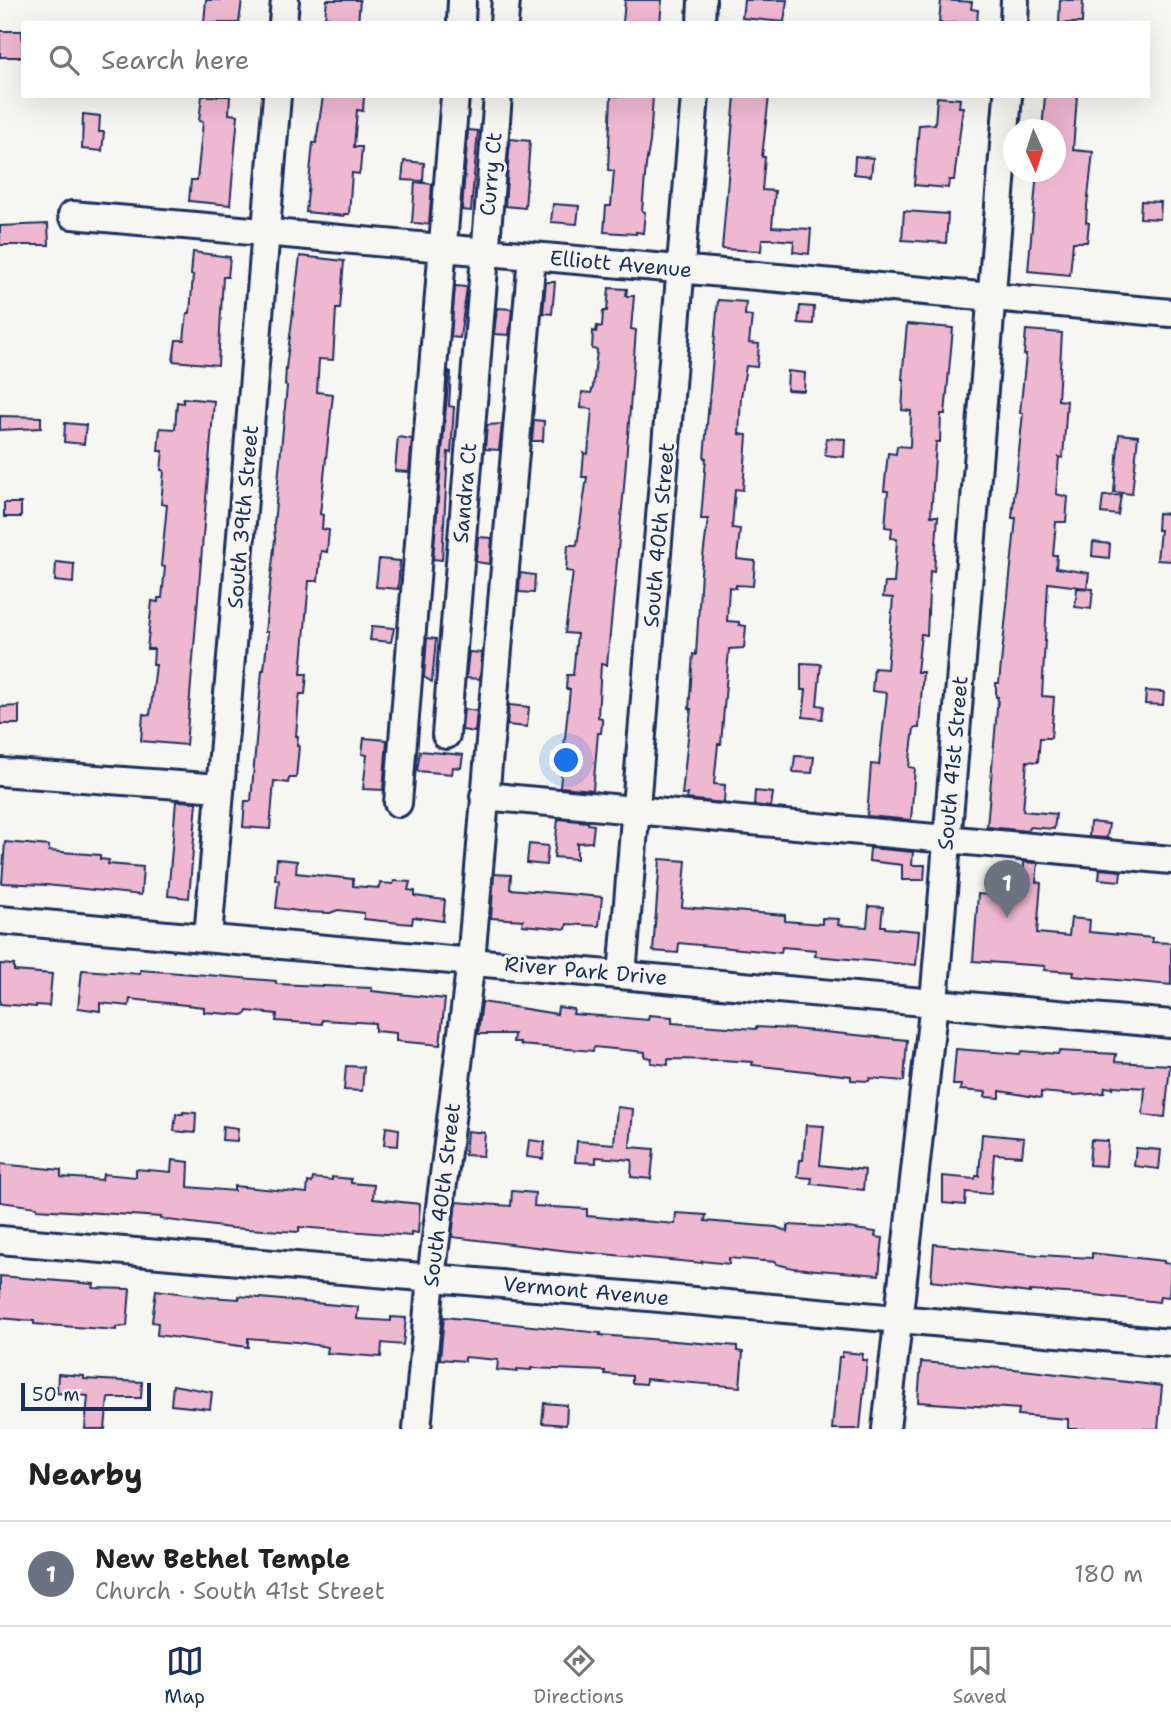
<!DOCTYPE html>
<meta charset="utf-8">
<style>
body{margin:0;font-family:"Shantell Sans",sans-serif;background:#f2f2f2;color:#222}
.compass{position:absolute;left:1003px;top:119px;width:63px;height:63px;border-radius:50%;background:#fff;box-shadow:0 7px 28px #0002;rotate:177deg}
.scale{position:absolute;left:21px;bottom:18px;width:130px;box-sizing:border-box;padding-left:7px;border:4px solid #1b2f5e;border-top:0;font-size:19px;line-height:24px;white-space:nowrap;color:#1b2f5e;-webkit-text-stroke:5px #f6f6f2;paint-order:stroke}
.you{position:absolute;left:567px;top:761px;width:24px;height:24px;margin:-18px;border:5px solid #fff;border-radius:50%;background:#1a73e8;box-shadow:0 0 0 10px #1a73e833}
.badge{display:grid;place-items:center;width:46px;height:46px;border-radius:50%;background:#1b2f5e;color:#fff;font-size:23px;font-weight:700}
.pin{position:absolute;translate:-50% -58px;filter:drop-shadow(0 2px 4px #0008)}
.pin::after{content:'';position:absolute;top:37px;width:24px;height:21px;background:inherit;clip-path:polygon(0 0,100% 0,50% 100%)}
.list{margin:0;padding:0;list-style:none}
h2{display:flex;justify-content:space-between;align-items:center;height:91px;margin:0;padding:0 28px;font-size:30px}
h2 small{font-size:23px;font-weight:400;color:#767676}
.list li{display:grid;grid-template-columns:46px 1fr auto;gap:21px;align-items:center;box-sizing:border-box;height:105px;padding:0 28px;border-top:2px solid #e0e0e0}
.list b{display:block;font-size:26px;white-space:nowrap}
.list p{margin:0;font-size:23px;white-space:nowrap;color:#767676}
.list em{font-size:23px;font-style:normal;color:#767676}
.icon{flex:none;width:38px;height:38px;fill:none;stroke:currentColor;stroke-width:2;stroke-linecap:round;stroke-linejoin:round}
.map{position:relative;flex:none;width:1171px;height:1429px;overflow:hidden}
.search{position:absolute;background:#fff;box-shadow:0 7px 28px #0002;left:21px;right:21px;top:21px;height:77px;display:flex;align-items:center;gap:18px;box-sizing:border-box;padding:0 24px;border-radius:0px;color:#767676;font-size:26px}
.sheet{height:196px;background:#fff}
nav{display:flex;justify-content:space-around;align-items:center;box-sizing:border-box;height:98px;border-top:2px solid #e0e0e0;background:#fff;font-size:19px;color:#767676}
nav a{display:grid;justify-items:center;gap:4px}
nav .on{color:#1b2f5e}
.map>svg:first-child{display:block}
.building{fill:#eeb8d1;stroke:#1b2f5e;stroke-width:2}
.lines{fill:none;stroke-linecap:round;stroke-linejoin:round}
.minor-casing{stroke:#1b2f5e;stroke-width:32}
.minor{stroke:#f6f6f2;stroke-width:26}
.labels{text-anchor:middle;stroke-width:6;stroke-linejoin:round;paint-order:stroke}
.street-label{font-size:21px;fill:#1b2f5e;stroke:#f6f6f2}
</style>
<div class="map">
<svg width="1171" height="1429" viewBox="0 0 1171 1429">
<rect width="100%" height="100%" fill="#f6f6f2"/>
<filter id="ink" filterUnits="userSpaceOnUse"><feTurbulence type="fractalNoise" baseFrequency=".0143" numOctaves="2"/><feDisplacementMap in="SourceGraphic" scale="14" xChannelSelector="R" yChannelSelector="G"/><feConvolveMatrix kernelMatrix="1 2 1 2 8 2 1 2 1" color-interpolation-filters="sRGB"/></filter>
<g filter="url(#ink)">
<path class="building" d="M206,0H242L239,23H204Z
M327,0H360L358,23L329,22L330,17H325Z
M625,0H662L660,23H623Z
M744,0H787L784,22L742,18Z
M941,0L972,2L971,9L978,10L977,23H939Z
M1060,0H1083L1082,23H1059Z
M0,31H22L23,57H0Z
M202,96H230L229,114L238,115L230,205L189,201L191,180H197L203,122L199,121Z
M323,96H364L363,111L357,110L354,147H362L360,171L359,174L352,173L349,214H344V216L306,212L313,143H316Z
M611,96H653L650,142L646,165L642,211L645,212L643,233L636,232V234L604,232L606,206H611L614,171L608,170Z
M735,96H769L762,157H765L762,190L775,191L772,227L811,229L809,254L793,252L794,241L770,239H762L761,251L722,249Z
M1045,96H1077L1073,150L1093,152L1087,206L1086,222L1089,223L1087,242H1073L1070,275L1028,271L1037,172H1055V130H1042Z
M937,97L960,99L959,107H963L954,180H949L948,188L914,185L919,125L935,124Z
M83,114L100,116L99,132H104L102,151L82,149Z
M468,130L478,131L471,211L462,210Z
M510,139L530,141L525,208L505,206Z
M855,156L873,158L871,176L854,174Z
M404,161L424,163L423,181L402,180Z
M415,182L432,184L429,224L412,223Z
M1141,201L1161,202L1160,219L1140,218Z
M553,204L579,206L577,224L551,222Z
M904,211L948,214L946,243L902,240Z
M48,224L49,245H0V226Z
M193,252L230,257L228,277H223L218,365L173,361L176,340H184L187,313H190L193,275H191Z
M300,256L344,261L340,309H336L333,360L319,359L317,392L333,394L320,514L323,515L322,529L329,530L327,552L321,551L318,581H309L301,674H307L305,694H300L299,700L296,736H298L297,746H299L296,778H289L288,783L274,781L270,829L243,827L245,801H251L262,670H264L268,632H265L275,539L274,524L287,386L285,385L286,368Z
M546,282H555L552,314L543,313Z
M455,286L467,287L460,338L451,337Z
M609,288L627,289L626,296H634L631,329L636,330L624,487L607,665L601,664L598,717L602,718V724L601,733H598L593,790L560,787L570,689H566L567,675H573L577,634L565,633L573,572L566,571L568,545H577L587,477H582L584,453L588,454L592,409L581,408L582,392L591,393L593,387L597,350L592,349L593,331L596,332L597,326L602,327L603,311H607Z
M718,300L746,302L745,315L752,316L749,343L759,344L757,367L746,366L741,397L739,434L747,435L743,490L735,489L732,528L740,529L737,559L755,561L753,586L736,585V588L729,587L727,621L739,622V625L746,626L744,648L729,649L721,744H718L714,784L725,785L724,803L686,799L687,794L682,795L691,709H689L693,654L696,655L701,572L708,519H701L706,458H704Z
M800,306L814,307L813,324L798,323Z
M497,308L512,309L509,335L494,334Z
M907,324L953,328L945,414H941L940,442H936L931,516H938L934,572L930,571L927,635L921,634L917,672H923L919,728H914L909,767L915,768L911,820L867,816L871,764L879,765L887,693L872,691L874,668L887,669L893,598L883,597L885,583H894L897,539L891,538L892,528L885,527L888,491H884L888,453L896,454L897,446L910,447L911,411L902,410L904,379H902Z
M1026,330L1062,333L1058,400L1067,401L1063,458L1059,457L1056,494L1068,497L1066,522H1056L1053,555H1057L1056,568L1089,573L1087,588L1048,583L1042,696L1054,697L1051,738H1040L1038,762L1027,761L1023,811L1056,814L1054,829L1029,827L1028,831L987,827L998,697H996V683H999L1016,518H1012L1023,413H1020L1026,355H1024Z
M449,371L451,372L449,406L454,407L451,453L448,452L442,560L433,559Z
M788,371L805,373L804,391L787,390Z
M183,398L214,401L186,745L141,741L143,714L150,715L156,665H153L154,649H147L152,601L158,602V598H162L165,567L161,566L167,505L161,504L164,471L161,470L163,451H158L160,428L175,429L177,402L183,403Z
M0,416L41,417V428L0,430Z
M534,420L544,421L543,441H532Z
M65,423L86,425L84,444L64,442Z
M502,424L499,450L485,449L487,425Z
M1119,434L1138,436L1132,494L1114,492Z
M398,437L412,439L409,472L395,471Z
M826,438L845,439L844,457L825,455Z
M1121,495L1118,515L1101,513L1103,496Z
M4,503H21V517H4Z
M1158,513L1171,514V561L1157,560L1160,530H1157Z
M478,537L492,538L490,564L476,562Z
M1093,542L1110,544L1109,558L1092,556Z
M379,559L400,561L398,589L376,587Z
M56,562L74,564L73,583L55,581Z
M520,573L535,575L534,593L519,592Z
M1077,588L1093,589L1091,609L1075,607Z
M372,626L394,628L391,642L370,640Z
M427,638L436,639L432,682L424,677Z
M469,652L482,653L480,679L466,678Z
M801,663L821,664L817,705L824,706L822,719L803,717L806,690H801Z
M1146,691L1164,692L1163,705L1145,704Z
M509,705L529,707L527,727L507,725Z
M19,706V724H0V707Z
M464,709L477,711L475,732L462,730Z
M364,738L387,740L383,790L363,789L367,755L362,754Z
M420,751L463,755L461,768L453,767L452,774L417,771Z
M795,756L814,757L812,773L793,772Z
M755,791L773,793L771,807L754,805Z
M176,801L197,802L189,898L168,896Z
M558,819L588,822V824L594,825L592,842L577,843V859L554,857Z
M1090,822L1109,824L1107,838L1089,837Z
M5,842L49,846V851L100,855V859L109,860L108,864L143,867L141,895L46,885L2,883Z
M529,844L548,846L546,865L527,863Z
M870,848L913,852L912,865H925L924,880H902V865L869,861Z
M277,859L297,861L296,873L353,879V886L379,888L380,883L393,884L394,881L410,882L408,890L415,891V896L445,900L443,921L413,917L412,924L400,923L364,919V913L338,910L330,913L305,912L276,908L279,880L275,879Z
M660,859L686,861L682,907L785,915V921L822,924V918L839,919L838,925L867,927L869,906L883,907L881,926H885V928L919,931L916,965L815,956L816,950L782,947L781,953L679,943L678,953L653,951Z
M1024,862L1038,863L1036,882L1041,883L1037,933L1069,936L1071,918L1090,920L1089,932L1152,938V942L1171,943V985L1073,976L1074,972L1044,970L1045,966L973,961L978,894L1009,897L1010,880L1023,881Z
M1100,869L1121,871L1120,881L1099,879Z
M494,874L511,875L510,889L602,897L599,926L567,924L566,929L546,927L522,925L523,920L491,918Z
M0,964L14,965V971L52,974L49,1006L36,1005V1007L0,1004Z
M82,970L140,974V970L207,975L276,981V984L372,988V991L445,999L440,1045L396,1041V1033L375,1031V1023L322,1020V1024L276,1021L277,1014L247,1011L246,1014L242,1015L204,1012V1007L130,999L129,1006L100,1003V1011L78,1008Z
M482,1002L557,1014L558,1007L574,1009L573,1014L614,1017L648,1020L649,1015L672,1017V1023L756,1029V1027L793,1029L907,1040L904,1081L870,1078L869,1081L851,1080V1076L752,1065L753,1062L721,1060L668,1059V1065L651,1063L652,1058L645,1057V1052L594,1047L593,1051L520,1045V1042H513L514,1034H478Z
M956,1049L1020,1054L1021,1051L1058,1054L1059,1051L1116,1054L1115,1062L1170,1065L1165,1117L1143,1115L1145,1088L1113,1086V1088L1105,1087L1104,1093L1075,1095L1041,1092V1098L1000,1091V1098L985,1097L986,1092L960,1090L961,1085H953Z
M346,1066L364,1067L362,1091L344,1090Z
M617,1107L633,1109L630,1147L654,1149L651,1179L631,1177L632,1160L596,1157V1163L575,1162L577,1141L614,1144Z
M183,1112L196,1113L195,1133L174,1131L176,1114H183Z
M806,1125L824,1126L820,1165L865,1170L863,1190L811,1184L812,1178L798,1177L800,1160H803Z
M223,1126L238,1128L237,1141L222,1140Z
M386,1127L399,1129L398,1146L384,1145Z
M467,1131L485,1133L483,1156L465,1155Z
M982,1134L1024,1138L1022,1156L994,1154L991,1194L966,1192L965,1205L943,1203V1176L975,1179L976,1176H979Z
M529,1140L545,1142L543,1159L527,1157Z
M1091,1140L1108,1141L1106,1166L1089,1165Z
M1136,1148L1161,1150L1159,1169L1134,1166Z
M172,1160L189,1162L188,1187L234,1191V1186L307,1193L308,1182L312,1183L313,1178L332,1180V1177L351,1179V1183L374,1185L373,1199L420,1204L418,1233L411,1232V1236L299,1227V1232L230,1228L160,1219L161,1217L37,1209V1207L0,1202V1164L61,1170V1177L102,1180L103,1174L136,1177V1169L171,1172Z
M512,1191L535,1193L534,1206L587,1209V1216L675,1224L676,1213L706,1215L705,1221L776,1227L788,1232V1225L848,1228L876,1232L875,1237L883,1238L879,1275L793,1268L776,1264V1262L729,1258V1264L702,1261V1263L569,1251L452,1237L456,1202L511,1206Z
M934,1244L1039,1255L1092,1258V1253L1164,1261V1263L1171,1264L1169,1297L1160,1296L1159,1302L1085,1294L1030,1291V1293L931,1281Z
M0,1276L94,1284L93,1288L130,1289L127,1326L116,1327V1330L34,1324V1321L0,1318Z
M156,1290L208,1297L239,1299V1296L358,1307L357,1319L391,1321V1317L406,1318L403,1345L382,1343L381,1357L327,1353L328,1347L297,1342L248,1338V1347L157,1335L158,1323L152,1322Z
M444,1317L601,1333L600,1335L737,1346V1351L743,1352L740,1387L646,1379V1384L632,1383V1376L605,1374V1371L531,1368V1370L517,1369V1372L497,1370L498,1360L465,1357V1361L440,1359Z
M842,1352L863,1354L862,1360H867L860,1429H832L839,1357H842Z
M921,1362L1014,1369L1162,1386L1158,1429H1068V1419L1018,1415L1019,1409L918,1402Z
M58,1374L84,1376V1379L142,1382L141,1398H108L105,1429H85L88,1396L57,1393Z
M173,1385L212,1392L210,1409L171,1405Z
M544,1403L567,1405L566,1425L542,1423Z"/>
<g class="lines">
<g class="minor-casing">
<path id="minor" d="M283,23L285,0
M461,23L462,0
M504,23L506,0
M701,23L702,0
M1014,23L1015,0
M72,215L1171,313
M446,735L498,96
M0,772L220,788
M484,796L1171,860
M398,803L455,96
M0,920L1171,1024
M208,938L277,96
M622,975L695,96
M0,1240L1171,1343
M417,1429L431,1278L471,961L532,256
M886,1429L934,1002L1008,96"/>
</g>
<use href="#minor" class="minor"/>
</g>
</g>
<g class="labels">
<g class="street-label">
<text transform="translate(491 174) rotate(-85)" y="7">Curry Ct</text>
<text transform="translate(621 264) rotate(5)" y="7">Elliott Avenue</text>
<text transform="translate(465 493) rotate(-85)" y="7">Sandra Ct</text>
<text transform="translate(243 517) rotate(-85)" y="7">South 39th Street</text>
<text transform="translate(659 535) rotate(-85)" y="7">South 40th Street</text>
<text transform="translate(953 763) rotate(-85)" y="7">South 41st Street</text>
<text transform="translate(586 971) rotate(5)" y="7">River Park Drive</text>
<text transform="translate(442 1195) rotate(-83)" y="7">South 40th Street</text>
<text transform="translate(586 1291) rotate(5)" y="7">Vermont Avenue</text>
</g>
</g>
</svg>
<svg class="compass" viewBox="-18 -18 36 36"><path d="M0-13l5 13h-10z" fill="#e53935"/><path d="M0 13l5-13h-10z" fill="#767676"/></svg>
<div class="scale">50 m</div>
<div class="you"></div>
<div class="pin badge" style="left:1007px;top:918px;background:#6b7280">1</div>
<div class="search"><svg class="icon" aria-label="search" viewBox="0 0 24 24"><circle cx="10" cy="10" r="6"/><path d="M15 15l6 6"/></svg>Search here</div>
</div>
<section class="sheet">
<h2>Nearby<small></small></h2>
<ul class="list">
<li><span class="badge" style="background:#6b7280">1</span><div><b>New Bethel Temple</b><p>Church · South 41st Street</p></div><em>180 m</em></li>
</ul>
</section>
<nav>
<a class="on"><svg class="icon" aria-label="map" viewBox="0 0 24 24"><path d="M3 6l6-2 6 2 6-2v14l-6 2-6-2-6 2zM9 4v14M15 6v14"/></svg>Map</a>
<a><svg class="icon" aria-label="directions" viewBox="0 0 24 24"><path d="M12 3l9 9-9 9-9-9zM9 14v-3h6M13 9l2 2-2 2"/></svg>Directions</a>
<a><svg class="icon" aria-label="saved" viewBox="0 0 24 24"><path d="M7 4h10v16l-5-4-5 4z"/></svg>Saved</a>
</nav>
